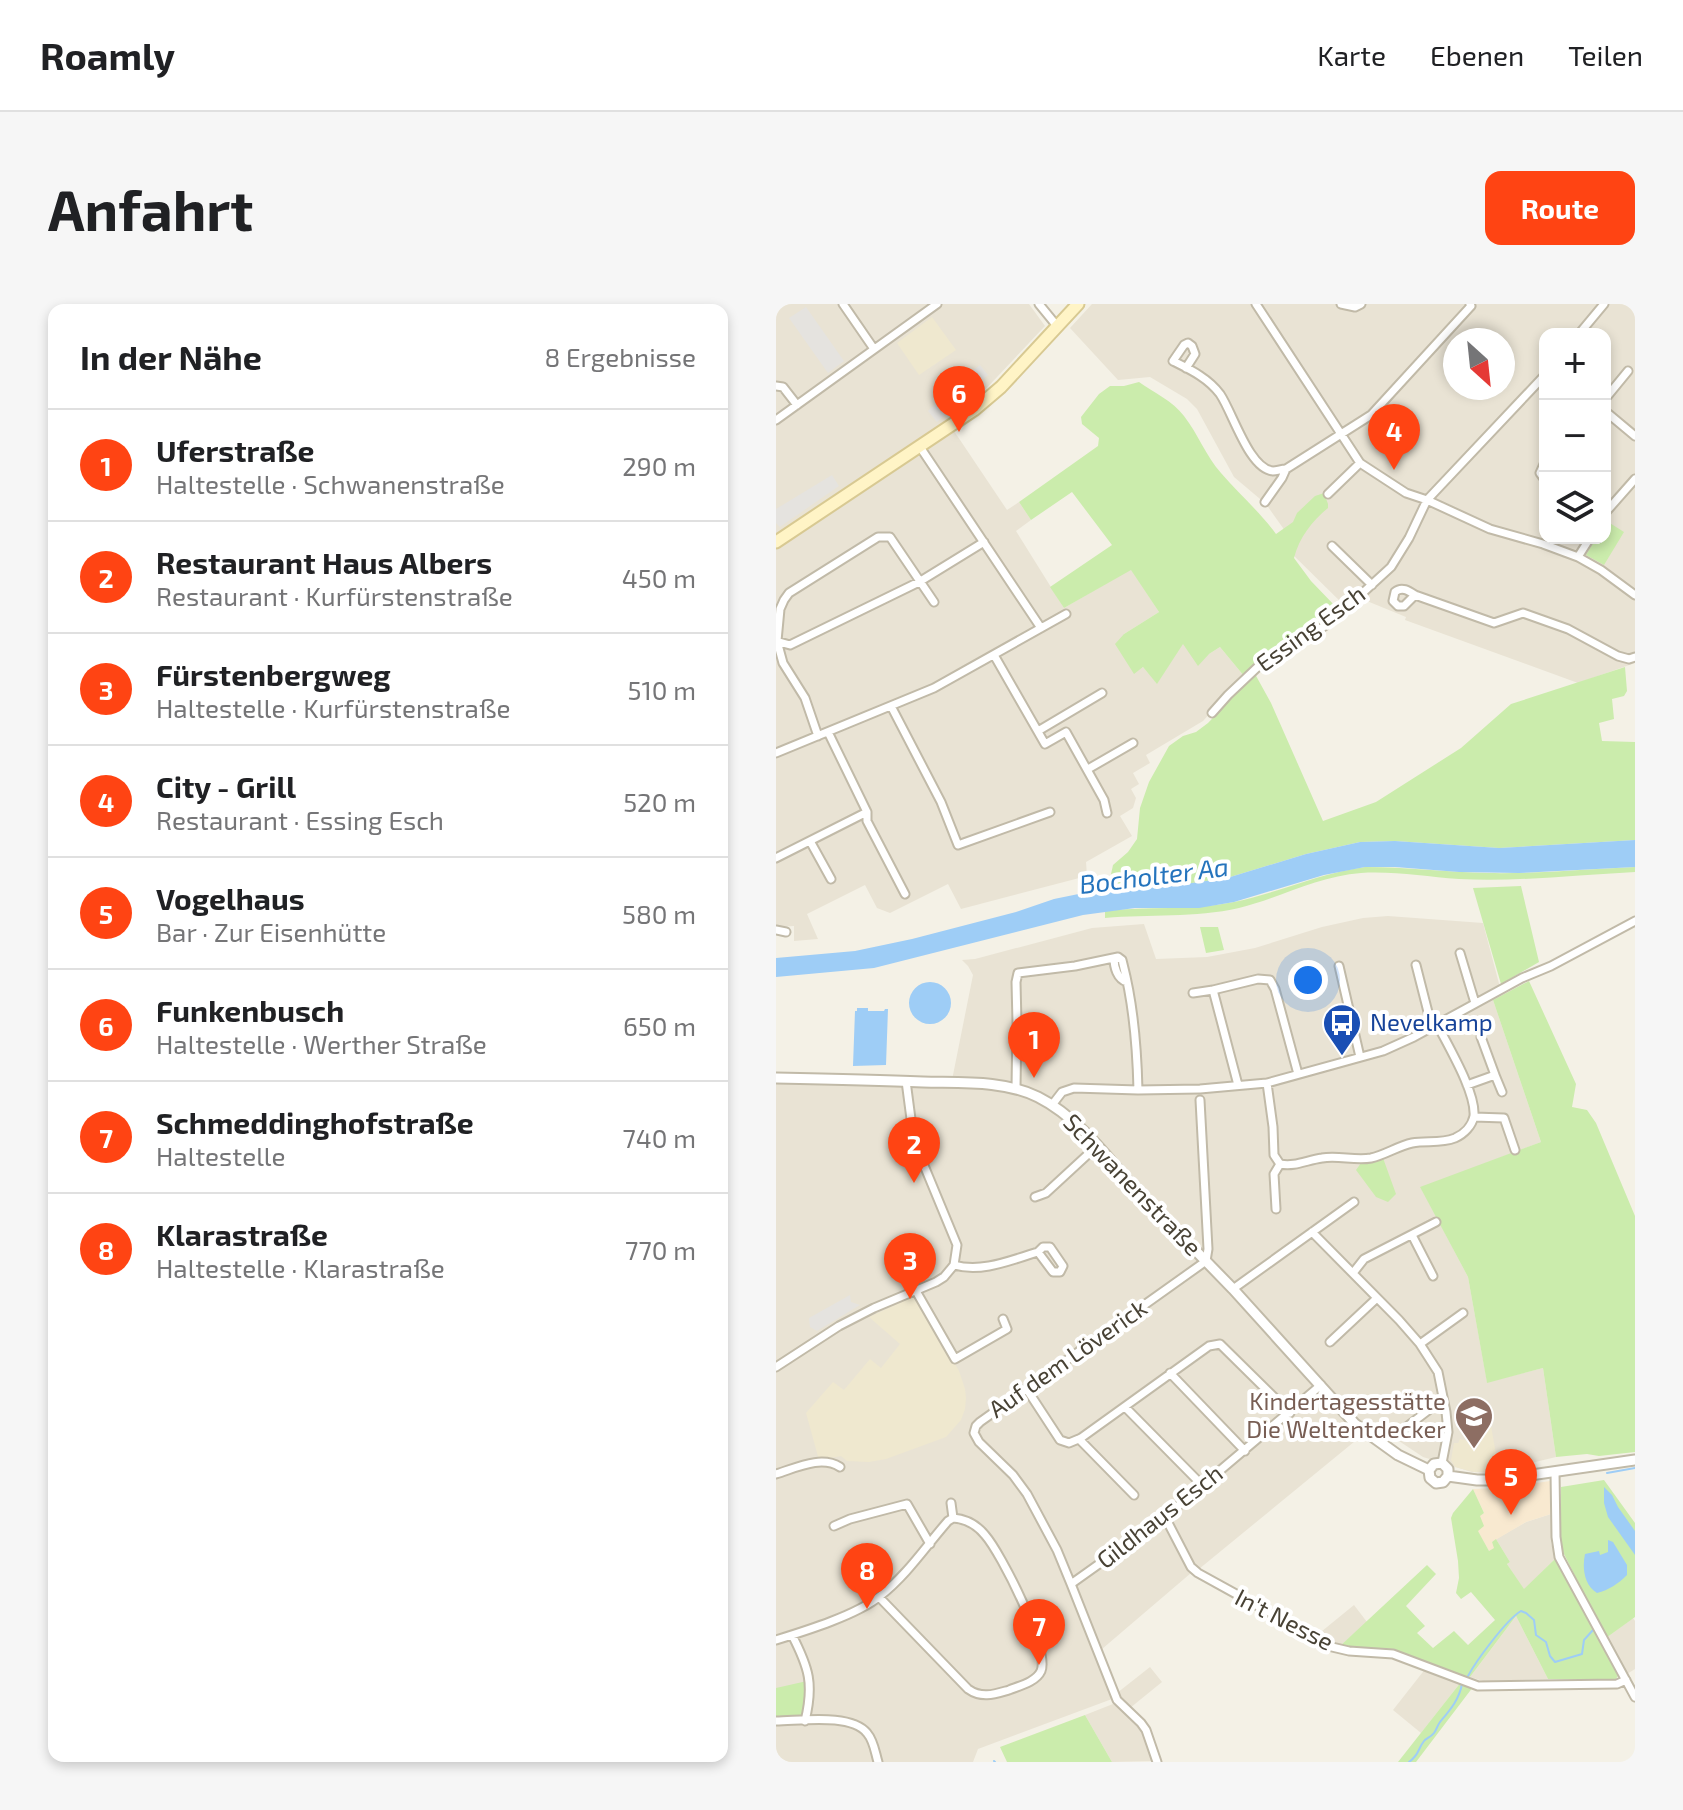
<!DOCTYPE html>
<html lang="de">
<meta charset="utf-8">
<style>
body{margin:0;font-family:"Exo 2",sans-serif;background:#f6f6f6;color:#202124}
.controls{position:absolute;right:24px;top:24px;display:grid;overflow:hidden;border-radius:16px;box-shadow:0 4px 12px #0003}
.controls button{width:72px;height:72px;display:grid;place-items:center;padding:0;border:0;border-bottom:2px solid #e0e0e0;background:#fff;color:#202124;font:40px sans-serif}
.compass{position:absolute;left:667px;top:24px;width:72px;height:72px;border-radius:50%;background:#fff;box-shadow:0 4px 12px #0003;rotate:153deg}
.you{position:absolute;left:532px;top:676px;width:28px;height:28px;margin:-20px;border:6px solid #fff;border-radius:50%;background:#1a73e8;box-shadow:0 0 0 12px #1a73e833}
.badge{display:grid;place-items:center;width:52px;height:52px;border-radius:50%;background:#ff4413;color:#fff;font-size:26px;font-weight:700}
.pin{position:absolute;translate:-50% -66px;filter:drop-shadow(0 2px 4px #0008)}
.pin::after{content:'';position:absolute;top:42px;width:28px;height:24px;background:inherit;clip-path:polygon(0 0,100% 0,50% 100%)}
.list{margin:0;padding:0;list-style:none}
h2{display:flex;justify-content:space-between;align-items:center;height:104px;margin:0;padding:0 32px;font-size:34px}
h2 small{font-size:26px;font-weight:400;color:#757577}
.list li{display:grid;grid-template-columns:52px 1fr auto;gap:24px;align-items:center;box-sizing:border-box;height:112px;padding:0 32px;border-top:2px solid #e0e0e0}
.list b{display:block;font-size:30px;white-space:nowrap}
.list p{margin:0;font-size:26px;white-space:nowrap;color:#757577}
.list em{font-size:26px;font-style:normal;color:#757577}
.icon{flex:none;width:44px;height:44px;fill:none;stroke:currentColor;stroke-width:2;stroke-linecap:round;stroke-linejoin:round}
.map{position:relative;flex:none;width:859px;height:1458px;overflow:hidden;border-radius:16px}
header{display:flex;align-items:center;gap:48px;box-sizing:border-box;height:112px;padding:0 40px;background:#fff;border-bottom:2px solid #e0e0e0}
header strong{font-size:38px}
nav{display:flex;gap:44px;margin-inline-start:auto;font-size:28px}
.intro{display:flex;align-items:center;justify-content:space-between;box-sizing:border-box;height:192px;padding:0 48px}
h1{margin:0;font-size:56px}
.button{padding:20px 36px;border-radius:16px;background:#ff4413;color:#fff;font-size:28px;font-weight:700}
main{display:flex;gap:48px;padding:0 48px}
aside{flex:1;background:#fff;border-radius:16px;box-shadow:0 4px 12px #0003}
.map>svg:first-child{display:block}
.residential{fill:#e9e3d4;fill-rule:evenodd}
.commercial{fill:#f8e9d0}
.education{fill:#efe8cf}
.green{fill:#cbecac}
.parking{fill:#e5e3df}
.water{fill:#9ecdf6}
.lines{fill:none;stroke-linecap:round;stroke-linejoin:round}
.stream{stroke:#9ecdf6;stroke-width:2}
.minor-casing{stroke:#c1baa8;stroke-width:11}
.tertiary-casing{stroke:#c1baa8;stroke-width:13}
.secondary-casing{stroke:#d8c992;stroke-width:15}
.minor{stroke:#fff;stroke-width:7}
.tertiary{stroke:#fff;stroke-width:9}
.secondary{stroke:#fff4c6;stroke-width:11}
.labels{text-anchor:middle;stroke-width:8;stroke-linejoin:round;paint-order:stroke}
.street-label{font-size:24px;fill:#484235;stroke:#fff}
.transit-label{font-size:24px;fill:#164399;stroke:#fff;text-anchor:start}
.education-label{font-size:24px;fill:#785e54;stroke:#fff;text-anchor:end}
.water-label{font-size:26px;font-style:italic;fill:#2574bd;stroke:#fff}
</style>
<header>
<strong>Roamly</strong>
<nav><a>Karte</a><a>Ebenen</a><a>Teilen</a></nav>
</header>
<div class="intro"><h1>Anfahrt</h1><a class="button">Route</a></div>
<main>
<aside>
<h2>In der Nähe<small>8 Ergebnisse</small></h2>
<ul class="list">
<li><span class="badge">1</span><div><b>Uferstraße</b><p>Haltestelle · Schwanenstraße</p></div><em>290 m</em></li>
<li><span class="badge">2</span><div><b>Restaurant Haus Albers</b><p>Restaurant · Kurfürstenstraße</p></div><em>450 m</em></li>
<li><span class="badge">3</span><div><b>Fürstenbergweg</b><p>Haltestelle · Kurfürstenstraße</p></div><em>510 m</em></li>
<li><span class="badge">4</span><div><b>City - Grill</b><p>Restaurant · Essing Esch</p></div><em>520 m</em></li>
<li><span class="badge">5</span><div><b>Vogelhaus</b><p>Bar · Zur Eisenhütte</p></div><em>580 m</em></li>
<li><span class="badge">6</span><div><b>Funkenbusch</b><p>Haltestelle · Werther Straße</p></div><em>650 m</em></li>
<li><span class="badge">7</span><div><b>Schmeddinghofstraße</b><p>Haltestelle</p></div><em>740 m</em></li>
<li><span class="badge">8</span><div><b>Klarastraße</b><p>Haltestelle · Klarastraße</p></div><em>770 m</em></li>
</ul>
</aside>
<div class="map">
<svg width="859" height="1458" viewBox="0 0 859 1458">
<rect width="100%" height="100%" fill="#f4f1e6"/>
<path class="residential" d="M0,0H253L269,22L205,90L172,118L231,206L243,198L255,216L240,227L288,304L355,265L383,308L348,330L358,369L367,363L381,379L407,339L433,350L444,343L468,372L427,417L370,451L374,459L357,469L363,480L355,485L360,494L357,504L344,512L356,532L310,558L311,572L185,605L172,580L114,609L101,604L89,581L31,610L42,635L18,637V622L0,623Z
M316,0H859V359L802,379L629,316L630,313L586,295L573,306L511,245L507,224L490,200L458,173L421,105L411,95L374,73L342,76L294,24ZM769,30H829V234H769ZM679,36H727V84H679Z
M612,612L707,619L726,691L717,696L765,838L645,884L692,973L711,1078L767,1064L780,1153L713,1169L696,1168L647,1153L596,1119L584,1133L423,1265L415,1269L319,1351L336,1395L202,1445L197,1458H0V779L175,781L197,671L192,662L186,656L199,655L316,624L368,620L380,655L431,653L479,644L546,623L587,614Z
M775,1210V1239L780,1254L748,1286L731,1260L734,1258L720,1235L750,1218Z
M578,1301L591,1318L563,1343L540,1332Z
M740,1312L772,1375L707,1377L694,1373Z
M857,1314L859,1317V1365L851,1370L830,1334Z
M374,1363L386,1378L354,1404L343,1393L341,1389Z
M650,1364L685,1378L645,1429L617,1406Z
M337,1400L356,1413L366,1426L377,1457L336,1458L309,1411Z"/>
<path class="commercial" d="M774,1177L775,1210L750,1218L716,1238L719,1244L713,1247L701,1226L703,1212L708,1209L697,1185L729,1184Z"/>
<path class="education" d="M156,13L180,46L143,71L121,39Z
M139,992L183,1067L189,1085L190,1094L189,1105L185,1116L170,1133L110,1155L93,1158L71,1157L65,1152L43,1156L30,1109L57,1078L68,1086L94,1055L105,1064L124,1040L93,1013Z
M715,1122L723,1167L698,1168L679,1163L675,1156L678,1139H682L684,1135L693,1137L695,1126Z"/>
<path class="green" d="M363,78C377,88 397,97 408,112C422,130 430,152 445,169C463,190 484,208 500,230L517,218L521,209L539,192L548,189L552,200V204C536,217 523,234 518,254L535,277L561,304L562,308C533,334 495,344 468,372L444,343L433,350L422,362L407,340L381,380L367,363L358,370L339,340L348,330L383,308L355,266L288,304L274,283L336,241L296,188L255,216L243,198L322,142L323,134L306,120L305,113L323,90L334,82H348Z
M829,216L848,228L828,261L810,251L820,234H829Z
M849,363L851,387L848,392L836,395L838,415L823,419L826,437L859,438V536L723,544L619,537L584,538L530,550L451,574L416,579L332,584L337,561L352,548L361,535L364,504L373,478L393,442L407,432L420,428L432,419L479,370L495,399L547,517L600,498L685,444L735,400Z
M589,563C630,563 671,568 712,569C761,570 810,565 859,563V568C800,571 741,578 683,575C650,573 619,567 585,569C543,572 503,594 463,604C419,614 373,610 329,614V607C372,602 415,607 458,598C502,589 544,569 589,563Z
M745,582L763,658L725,680L697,584Z
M424,623H442L448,646L430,649Z
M753,677L800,780L796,803L811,806L820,819L859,912V1148L823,1152L811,1150L780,1153L767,1064L711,1079L692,973L644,883L765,838L717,696Z
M607,854L620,890L612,898L600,893L580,866L585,859Z
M828,1176L859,1219V1313L830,1334L784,1242L785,1183Z
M697,1185L708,1209L704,1212L708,1222L702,1227L713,1247L718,1244L716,1238L720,1235L734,1258L731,1260L748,1285L780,1254L842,1372L839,1376L772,1375L740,1312L694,1373L682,1370L615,1346L563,1343L651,1261L660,1270L630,1302L649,1322L641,1329L657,1344L678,1327L692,1341L719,1316L695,1288L685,1295L680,1289L683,1274L682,1257L675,1214L677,1209Z
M31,1377L28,1413H0V1384Z
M685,1378L697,1383L640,1458H622Z
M309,1411L336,1458H231L224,1443Z"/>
<path class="parking" d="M30,3L68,57L52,69L13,14Z
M204,61L212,71L168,106L170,110L161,118L152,107L178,81Z
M56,171L63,182L4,223L0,219V205Z
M74,991L75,998L84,1001L41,1027L34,1023L33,1014Z"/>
<path class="water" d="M859,536V563L743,569L683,568L619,563H589L548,571L458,598L423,604H359L307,611L98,664L0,673V654L79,647L136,635L240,608L278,595L332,584L416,579L451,574L530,550L584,538L619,537L723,544Z
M133 699a21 21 0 1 1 42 0a21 21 0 1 1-42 0Z
M81,704H92V707H108L109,705H112L110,761L77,762L79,707H81Z
M828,1183L836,1191L842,1203L859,1227V1251L832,1213L828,1199Z
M832,1236L837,1238L851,1261V1271C842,1280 833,1286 821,1289C808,1281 806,1264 809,1250L823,1247L824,1251L832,1248Z"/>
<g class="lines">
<path class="stream" d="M831,1169L859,1164
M692,1372C700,1357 730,1316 745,1307L750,1309L758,1316L760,1331L770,1338L774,1352L779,1358L806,1350L808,1336L817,1326
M218,1457L219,1458
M633,1458C644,1450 641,1446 648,1437C650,1434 655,1433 658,1429C661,1425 661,1422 664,1418C674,1406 683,1396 686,1380"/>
<g class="minor-casing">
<path id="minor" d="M67,0L98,45
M263,0L281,22
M480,0L584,159L630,189L651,196L714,225L767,240L802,253L825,266L859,291
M565,0L579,3L585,0
M803,30L828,0
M410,64L419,50L416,42L412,39L408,41L397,57C415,66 432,74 444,90C457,109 473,165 497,167C501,167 505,165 510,165L595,111L695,2L694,0
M0,82L7,83L21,101
M829,95L852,67
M829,107L859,132
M0,116L161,0
M144,143L265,324
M769,158L764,169L769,176
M552,190L584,159
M489,198L506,174L510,165
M829,209L859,175
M556,242L596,281
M802,253L814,234
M639,291L628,302H622L617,297L619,288C626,282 633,287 639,291L718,319L747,309L792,325L842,352L853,355L859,353
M0,337L14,341L143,278L208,238
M218,351L269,440L290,428L328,496L331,509
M115,402L165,498L182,541L274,508
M436,409L452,391L488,357L541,327L556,317L615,263L633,234L651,196L769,71
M262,427L326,389
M42,432L29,394L7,359L1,337L4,305L8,296L13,289L102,233H114L158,298
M0,449L158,384L290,310
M312,465L357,439
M91,508V517L129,590
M34,537L55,575
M0,554L91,508L52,428
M0,626L10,628
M684,649L699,699
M338,654C338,663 341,675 351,678
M640,661L653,712L658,722
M563,662L584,753
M417,689L437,686
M705,733L719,771
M491,779L497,823L498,851L504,860C519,863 531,856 546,854C562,851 579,857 595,854C609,851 622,842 636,839C650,836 664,840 679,834C688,830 696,822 698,812C700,788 672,742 661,720
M462,781L437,686L482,675L494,676L499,685L522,770
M691,781L719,771L726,788
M240,784L241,719L240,678L242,669L299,662L342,653L346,656L347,660C358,702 361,743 362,786
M276,801L286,788L298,784L362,786L424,785L491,779L607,747L638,733L746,674L775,662L859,617
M698,813L728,814L739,846
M259,893L270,889L321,842
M500,905L498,870L504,860
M536,928L623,1016L644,1040L662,1068L670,1108L672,1128L666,1159
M636,931L657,972
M178,961C206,969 235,956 262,948L277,968H284L287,962L274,943H267L262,948
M577,969L588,955L660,918
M457,985L578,898
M140,987L179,1055L231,1025L227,1015
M554,1038L601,994
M644,1040L687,1009
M0,1063L63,1022L98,1004L160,978L168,973L178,961L181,941L140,842L135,815L130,777
M394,1069L469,1147
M250,1084L284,1136L293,1139L305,1134L433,1042L444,1040L514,1109
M349,1103L427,1182
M620,1131L667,1095
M303,1135L358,1191
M779,1168L780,1233L783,1253L859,1393
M0,1170C20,1164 45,1151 64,1163
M175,1199L177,1214
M389,1213L415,1263L422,1269L556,1343L573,1347L617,1350L702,1382L841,1380L850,1376
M58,1222L74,1215L131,1200L154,1240
M295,1280L389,1213L545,1081
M103,1293L192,1385C206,1395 219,1390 233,1386C243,1382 260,1378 265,1367C274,1346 225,1249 209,1231C201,1221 190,1215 177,1214
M16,1331C33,1364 38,1380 29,1417
M0,1336C29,1327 81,1311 104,1292C131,1271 150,1242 172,1217L177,1214
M0,1417C24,1417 75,1409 91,1429C98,1437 99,1448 102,1458
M381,1458L370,1426L365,1419L341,1396L295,1280L281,1246L251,1190L237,1171L203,1138L198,1129L200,1122L204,1118L430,957L432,945L424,796"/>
</g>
<g class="tertiary-casing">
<path id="tertiary" d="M0,774C49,775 98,776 147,778C185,779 228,776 262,793C298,811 326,846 351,876L457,985L579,1120L622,1151L653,1166L654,1174L660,1179L667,1178L672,1172V1165L666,1159L658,1160L653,1166
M672,1172L701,1176H720L859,1156"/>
</g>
<g class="secondary-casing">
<path id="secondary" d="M0,238L198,106L225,83L302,0"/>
</g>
<use href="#minor" class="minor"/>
<use href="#tertiary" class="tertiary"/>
<use href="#secondary" class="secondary"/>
</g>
<defs>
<g id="bus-pin" transform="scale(2)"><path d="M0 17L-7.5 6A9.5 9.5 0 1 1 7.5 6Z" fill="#1a4fb4" stroke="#fff"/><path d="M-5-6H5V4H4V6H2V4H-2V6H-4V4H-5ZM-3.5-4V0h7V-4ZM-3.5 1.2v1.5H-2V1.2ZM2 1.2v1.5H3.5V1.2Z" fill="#fff"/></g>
<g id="school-pin" transform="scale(2)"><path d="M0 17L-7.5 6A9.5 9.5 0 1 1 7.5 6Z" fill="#8d6e63" stroke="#fff"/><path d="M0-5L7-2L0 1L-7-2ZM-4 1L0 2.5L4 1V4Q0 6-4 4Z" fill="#fff"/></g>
</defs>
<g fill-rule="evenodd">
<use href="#bus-pin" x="566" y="719"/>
<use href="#school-pin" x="698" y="1112"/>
</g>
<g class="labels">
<g class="street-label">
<text transform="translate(535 325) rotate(-36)" y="8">Essing Esch</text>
<text transform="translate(356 881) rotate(46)" y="8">Schwanenstraße</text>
<text transform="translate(292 1055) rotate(-35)" y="8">Auf dem Löverick</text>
<text transform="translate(384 1213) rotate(-38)" y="8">Gildhaus Esch</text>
<text transform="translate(508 1316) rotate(27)" y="8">In't Nesse</text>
</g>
<g class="transit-label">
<text x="594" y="727">Nevelkamp</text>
</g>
<g class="education-label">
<text x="670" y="1106">Kindertagesstätte<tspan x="670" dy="28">Die Weltentdecker</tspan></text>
</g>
<g class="water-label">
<text transform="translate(378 572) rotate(-7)" y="9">Bocholter Aa</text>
</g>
</g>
</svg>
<div class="controls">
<button>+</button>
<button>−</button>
<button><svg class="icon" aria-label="layers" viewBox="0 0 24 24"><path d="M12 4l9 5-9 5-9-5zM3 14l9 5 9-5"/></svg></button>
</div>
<svg class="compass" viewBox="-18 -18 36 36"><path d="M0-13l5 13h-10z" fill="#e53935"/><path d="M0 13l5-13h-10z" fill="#757577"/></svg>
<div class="you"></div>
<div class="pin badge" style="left:258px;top:774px">1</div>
<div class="pin badge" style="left:138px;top:879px">2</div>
<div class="pin badge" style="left:134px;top:995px">3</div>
<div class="pin badge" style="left:618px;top:166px">4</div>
<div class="pin badge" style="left:735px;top:1211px">5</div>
<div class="pin badge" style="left:183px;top:128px">6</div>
<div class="pin badge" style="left:263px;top:1361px">7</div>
<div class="pin badge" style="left:91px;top:1305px">8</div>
</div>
</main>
